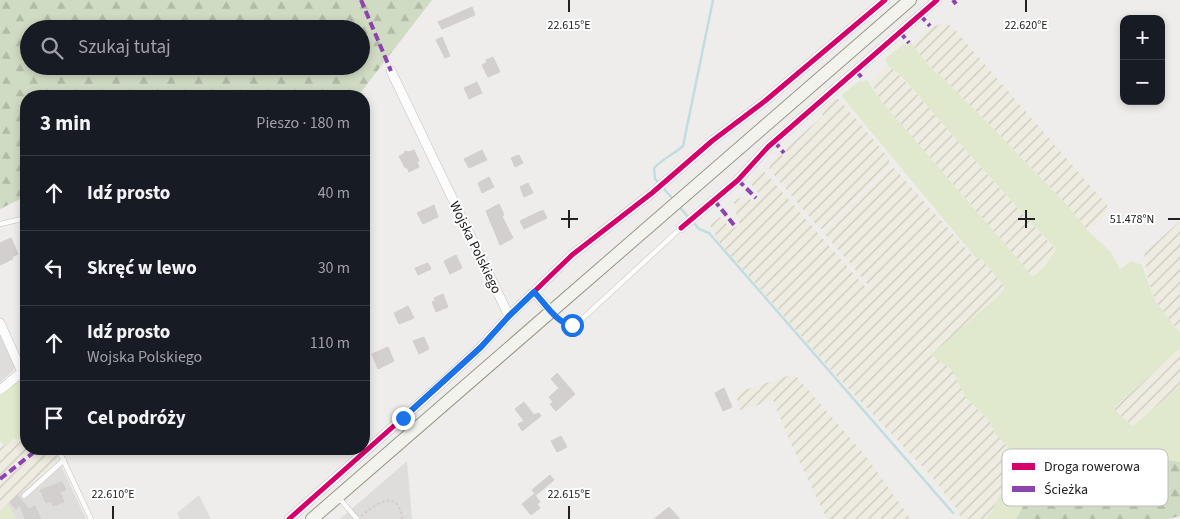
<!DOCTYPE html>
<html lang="pl">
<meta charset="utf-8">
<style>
body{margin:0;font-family:"Source Sans 3",sans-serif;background:#242831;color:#f1f3f6}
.controls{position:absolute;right:15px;top:15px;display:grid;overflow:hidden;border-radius:10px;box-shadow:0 2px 8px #0003}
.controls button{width:45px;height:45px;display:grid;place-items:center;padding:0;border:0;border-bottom:1px solid #363941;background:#171b24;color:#f1f3f6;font:25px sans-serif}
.stop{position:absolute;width:15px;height:15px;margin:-11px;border:4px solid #1a73e8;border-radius:50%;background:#fff}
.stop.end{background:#1a73e8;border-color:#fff;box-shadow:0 1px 5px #0008}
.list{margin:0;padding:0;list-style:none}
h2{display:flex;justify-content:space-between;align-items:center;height:65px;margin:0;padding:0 20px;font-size:21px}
h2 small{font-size:16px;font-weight:400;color:#9ea1a6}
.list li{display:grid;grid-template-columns:32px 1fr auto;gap:15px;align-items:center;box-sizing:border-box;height:75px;padding:0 20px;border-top:1px solid #363941}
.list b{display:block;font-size:19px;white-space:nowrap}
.list p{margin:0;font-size:16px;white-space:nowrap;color:#9ea1a6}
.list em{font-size:16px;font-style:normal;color:#9ea1a6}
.icon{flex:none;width:28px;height:28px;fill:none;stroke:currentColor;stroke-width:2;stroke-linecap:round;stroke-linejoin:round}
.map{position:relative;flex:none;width:1180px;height:519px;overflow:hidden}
.search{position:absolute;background:#171b24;box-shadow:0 2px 8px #0003;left:20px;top:20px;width:350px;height:55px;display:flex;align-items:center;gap:12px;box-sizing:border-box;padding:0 18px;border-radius:28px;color:#9ea1a6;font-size:19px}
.panel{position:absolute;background:#171b24;box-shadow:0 2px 8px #0003;left:20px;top:90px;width:350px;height:365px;border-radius:20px}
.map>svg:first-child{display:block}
.built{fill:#dedddc}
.farmland{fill:url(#farmland-furrows)}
.grass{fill:#e0e9cd}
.forest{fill:url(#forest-firs);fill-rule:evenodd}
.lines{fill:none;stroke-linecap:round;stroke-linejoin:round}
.stream{stroke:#c2dddf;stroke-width:2.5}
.building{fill:#d2cfce;stroke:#d2cfcd}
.lane-casing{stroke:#c3c2c1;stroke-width:5.5}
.street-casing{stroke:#c3c2c1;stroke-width:10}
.secondary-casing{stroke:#999784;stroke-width:14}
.path{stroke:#d7caca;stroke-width:2;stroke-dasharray:2.5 2.5;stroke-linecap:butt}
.lane{stroke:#fdfcfc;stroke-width:4.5}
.street{stroke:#fdfcfc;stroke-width:9}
.secondary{stroke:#f3f3ed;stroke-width:12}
.quiet{stroke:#8e44ad;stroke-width:4;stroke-dasharray:8 4;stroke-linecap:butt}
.cycleway-casing{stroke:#fff;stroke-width:8}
.cycleway{stroke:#d6006c;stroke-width:5}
.route{stroke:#1a73e8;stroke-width:6}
.ticks{fill:none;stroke:#222;stroke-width:2}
.labels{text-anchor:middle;stroke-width:4;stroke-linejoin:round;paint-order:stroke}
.street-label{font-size:14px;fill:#222;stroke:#fff}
.key{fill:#fff;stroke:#bdbdbd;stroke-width:1}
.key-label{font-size:14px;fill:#222}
.ticks-label{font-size:12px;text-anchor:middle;fill:#222;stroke:#fff;stroke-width:4;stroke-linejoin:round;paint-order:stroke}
</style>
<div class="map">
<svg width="1180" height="519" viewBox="0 0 1180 519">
<defs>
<pattern id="farmland-furrows" width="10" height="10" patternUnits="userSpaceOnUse" patternTransform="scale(1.25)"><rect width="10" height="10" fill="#eeece0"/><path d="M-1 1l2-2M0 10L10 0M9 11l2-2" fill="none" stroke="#cccac0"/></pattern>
<pattern id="forest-firs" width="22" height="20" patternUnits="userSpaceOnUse" patternTransform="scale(1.25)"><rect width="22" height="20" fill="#cfdbc3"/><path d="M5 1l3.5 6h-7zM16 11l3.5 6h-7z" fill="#b1bca7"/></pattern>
</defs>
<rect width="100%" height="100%" fill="#efedeb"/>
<path class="built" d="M0,331L15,365L13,371L0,382Z
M59,461L86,519H16L8,504Z
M407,461L412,519H340Z
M199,495L211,519H180L177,513Z"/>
<path class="farmland" d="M945,22L954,29L1107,205V211L1104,216L1088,231L1066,204L986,121L943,78L930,67L913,46L914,42L930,28Z
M888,66L893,69L913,90L993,181L1056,250L1053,256L1045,263L1042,270L1034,276L1030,275L1023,265L881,101L870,81Z
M836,99H839L888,157L890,165L822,229L819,228L769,169L771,164L779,153L783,156L787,152L785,149L823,116L821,109Z
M894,168L971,254L976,258L982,259L1004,286V288L997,297L952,370L966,398L989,420L995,433L1010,449L1021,455L1023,468L1000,495L992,511L985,519H962L956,508L933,478L833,372L720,243L711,227V224L720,217L732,229L740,225L737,217L734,202L737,199L743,197L757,202L760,195L750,183L753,178L762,169L866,288L871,290V288L823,232L890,169Z
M1180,221V333L1155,301L1148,278L1144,253Z
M1180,348V386L1133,426L1113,409Z
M794,374L865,455L911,519H827L791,444L773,400L741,411L735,393Z
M24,438L26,439V449H33L0,476V449L11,439Z
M42,449H50L56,451L58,458L56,463L0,511V483Z"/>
<path class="grass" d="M905,43L908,45L911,43L930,67L943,78L986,121L1066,204L1088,231L1111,252L1120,269L1131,261L1142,265L1155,301L1180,333V348L1113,409L1133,426L1180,386V462L1165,460L1146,474L1144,485L1138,496C1121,498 1104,495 1087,496V485L1054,475L1035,485L1016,519H985L992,511L1000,495L1023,468L1021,455L1010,449L995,433L989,420L966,398L952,370L931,355L997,297L1004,289V286L982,259L976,258L843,98L842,94L860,81L863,82L867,80L881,101L1023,265L1030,275L1034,276C1041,271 1052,257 1056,249C1015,205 975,161 936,116C926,105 899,70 888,66L885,59Z
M20,380L23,381L26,387V439H12L4,446L0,441V393L15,381Z
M8,504L16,519H0V511Z"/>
<path class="forest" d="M0,0H432L358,96H26V196L0,209ZM29,29H361V66H29Z
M1057,450L1069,451L1089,468L1087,496C1104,495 1121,498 1138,496C1144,485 1147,474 1154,463L1165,460L1180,462V516L1168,519H1016L1035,485L1054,475L1051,456Z"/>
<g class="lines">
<path class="stream" d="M673,199L655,179L654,168C662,159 674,154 683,146L713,0
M678,205L689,218
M693,222L699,229L709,233L953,513"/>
</g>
<path class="building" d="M472,7L475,15L442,29L438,22Z
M442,37L450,56L445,58L436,40Z
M493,57L500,72L488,77L482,65L487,62L486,60Z
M477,82L482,93L469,99L464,88Z
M414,150L419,161L417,162L419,167L409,172L407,167L405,168L399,156L404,154L405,151L409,152Z
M482,150L487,160L469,168L464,159Z
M519,155L523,163L515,167L511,158Z
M489,177L494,187L482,193L478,183Z
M528,183L533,193L524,197L520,187Z
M499,204L504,215L502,216L513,238L500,245L486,211Z
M434,205L438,217L423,224L417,213Z
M543,210L547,218L524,229L520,221Z
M11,238L18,254L12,257L13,259L0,265V243Z
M456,255L462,268L450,274L444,261Z
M428,263L431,269L418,275L415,268Z
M443,294L448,307L436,312L432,302L435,301L434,298Z
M408,306L414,318L399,324L394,313Z
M424,337L429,349L419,354L413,341Z
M388,347L394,361L378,369L372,354Z
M557,373L575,394L556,411L550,404L553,402L549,397L559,388L551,379Z
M724,388L732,407L723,411L715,393Z
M524,402L534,415L539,413L541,416L522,431L518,424L524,421L515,409Z
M561,436L567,447L557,452L551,441Z
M550,475L554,480L536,495L532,490Z
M62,482L66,490L60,492L64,502L53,506L51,501L46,503L40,490Z
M534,494L540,502L537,504L540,508L531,515L522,504Z
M17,495L29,509L35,506L41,519H25L20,505L16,509L10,502Z
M669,507L680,519H654Z"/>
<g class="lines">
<g class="lane-casing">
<path id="lane" d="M0,224L26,218
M552,312C563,324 566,328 581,320L681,228
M22,372L26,382
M58,449L91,519
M24,496L64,460
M339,498L357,519"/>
</g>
<g class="street-casing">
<path id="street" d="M391,71L509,316
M681,228L738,180L768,147L937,0
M534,292L551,311
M0,323L22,372L0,390
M289,519L440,385L481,347L509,316L572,255L652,193L712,141L765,101L885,0"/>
</g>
<g class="secondary-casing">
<path id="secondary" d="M312,519L910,0"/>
</g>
<path class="path" d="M361,516C375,504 399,487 402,519"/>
<use href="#lane" class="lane"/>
<use href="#street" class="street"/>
<use href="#secondary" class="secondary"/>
<path class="quiet" d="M361,0L391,71
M953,0L956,4
M920,15L930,26
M900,32L909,43
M856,71L864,80
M774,141L784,153
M738,180L756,198
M714,200L734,225
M0,479L38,449"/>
<g class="cycleway-casing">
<path id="cycleway" d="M681,228L738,180L768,147L937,0
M289,519L440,385L481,347L509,316L572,255L652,193L712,141L765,101L885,0"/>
</g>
<use href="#cycleway" class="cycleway"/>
</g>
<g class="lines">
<path class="route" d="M403,418L481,347L509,316L534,292C545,303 556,323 572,325"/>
</g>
<path class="ticks" d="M569,0V12M1026,0V12M569,210V228M1026,210V228M561,219H578M1018,219H1035M1168,219H1180M113,506V519M569,506V519"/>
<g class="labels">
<g class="street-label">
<text transform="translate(476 247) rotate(64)" y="5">Wojska Polskiego</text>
</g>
</g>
<rect x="1002" y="449" width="166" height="57" rx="8" class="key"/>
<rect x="1012" y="463" width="23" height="7" fill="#d6006c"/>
<rect x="1012" y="486" width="23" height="6" fill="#8e44ad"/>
<g class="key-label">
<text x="1044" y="471">Droga rowerowa</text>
<text x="1044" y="494">Ścieżka</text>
</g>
<g class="ticks-label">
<text x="569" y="29">22.615°E</text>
<text x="1026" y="29">22.620°E</text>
<text x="1132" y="223">51.478°N</text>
<text x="113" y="498">22.610°E</text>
<text x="569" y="498">22.615°E</text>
</g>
</svg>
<div class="controls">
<button>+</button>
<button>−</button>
</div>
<div class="stop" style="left:572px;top:325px"></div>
<div class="stop end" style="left:403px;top:418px"></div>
<div class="search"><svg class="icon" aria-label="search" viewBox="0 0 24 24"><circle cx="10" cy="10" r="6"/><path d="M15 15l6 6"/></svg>Szukaj tutaj</div>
<section class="panel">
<h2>3 min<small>Pieszo · 180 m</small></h2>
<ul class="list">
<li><svg class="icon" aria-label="ahead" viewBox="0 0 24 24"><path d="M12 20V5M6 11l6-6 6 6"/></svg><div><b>Idź prosto</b></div><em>40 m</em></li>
<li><svg class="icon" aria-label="left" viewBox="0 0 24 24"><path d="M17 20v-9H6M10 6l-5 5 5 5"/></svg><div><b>Skręć w lewo</b></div><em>30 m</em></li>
<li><svg class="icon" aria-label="ahead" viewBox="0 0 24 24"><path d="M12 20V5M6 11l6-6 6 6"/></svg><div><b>Idź prosto</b><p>Wojska Polskiego</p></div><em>110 m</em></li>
<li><svg class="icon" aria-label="arrive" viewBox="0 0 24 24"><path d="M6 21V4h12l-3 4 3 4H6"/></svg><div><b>Cel podróży</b></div></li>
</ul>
</section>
</div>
